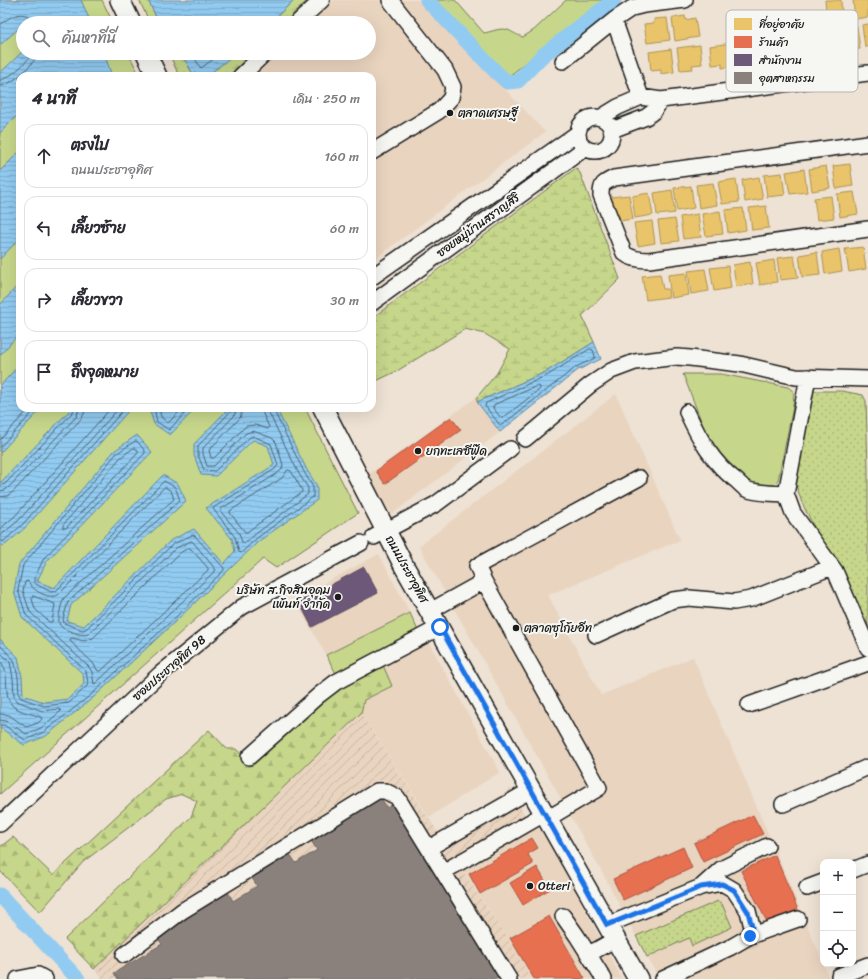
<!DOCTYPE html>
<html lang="th">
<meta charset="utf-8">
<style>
body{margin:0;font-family:Sriracha,"Playpen Sans Thai",sans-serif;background:#f7f7f7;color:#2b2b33}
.controls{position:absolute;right:12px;bottom:12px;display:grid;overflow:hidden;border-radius:8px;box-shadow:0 4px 16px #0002}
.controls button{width:36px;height:36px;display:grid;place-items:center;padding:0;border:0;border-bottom:1px solid #e1e1e2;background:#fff;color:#2b2b33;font:20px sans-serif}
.stop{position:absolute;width:12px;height:12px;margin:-9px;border:3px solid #1a73e8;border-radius:50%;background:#fff}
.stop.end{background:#1a73e8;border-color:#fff;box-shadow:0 1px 4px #0008}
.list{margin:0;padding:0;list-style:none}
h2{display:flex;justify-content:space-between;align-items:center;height:52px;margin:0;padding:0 16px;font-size:17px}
h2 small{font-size:13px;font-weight:400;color:#7c7c81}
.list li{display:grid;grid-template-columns:26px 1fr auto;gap:12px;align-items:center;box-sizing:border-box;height:64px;margin:0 8px 8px;padding:0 8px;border:1px solid #e1e1e2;border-radius:12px}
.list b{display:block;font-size:15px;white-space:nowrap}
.list p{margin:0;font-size:13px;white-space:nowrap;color:#7c7c81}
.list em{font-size:13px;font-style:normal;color:#7c7c81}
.icon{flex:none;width:22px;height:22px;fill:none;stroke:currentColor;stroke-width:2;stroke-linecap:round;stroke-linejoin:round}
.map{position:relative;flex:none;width:868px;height:979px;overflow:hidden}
.search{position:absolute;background:#fff;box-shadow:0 4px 16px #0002;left:16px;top:16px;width:360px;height:44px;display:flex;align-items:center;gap:10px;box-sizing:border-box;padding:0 14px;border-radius:22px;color:#7c7c81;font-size:15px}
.panel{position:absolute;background:#fff;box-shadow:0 4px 16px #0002;left:16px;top:72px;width:360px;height:340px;border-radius:12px}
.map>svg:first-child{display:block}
.built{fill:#e9d4bf}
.industrial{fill:url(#industrial-furrows)}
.grass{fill:#c6d78b;stroke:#717a54}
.forest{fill:url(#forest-firs);stroke:#717a54}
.wetland{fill:url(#wetland-marsh);stroke:#717a54}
.park{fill:url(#park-dots);stroke:#717a54}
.water{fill:url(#water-rules);stroke:#63859c}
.homes{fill:#e9c46a;stroke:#ac9253}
.shops{fill:#e76f51;stroke:#aa5641}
.offices{fill:#6d597a;stroke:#55475e}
.industry{fill:#8a817c;stroke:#69635f}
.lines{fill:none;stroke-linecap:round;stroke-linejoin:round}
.shore{stroke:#4b6271;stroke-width:1}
.canal{stroke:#92cbf1;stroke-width:15}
.minor-casing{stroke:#1c1c1c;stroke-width:18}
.major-casing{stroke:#1c1c1c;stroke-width:22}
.minor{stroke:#f6f6f2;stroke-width:15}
.major{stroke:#f6f6f2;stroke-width:19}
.route{stroke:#1a73e8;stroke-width:5}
.poi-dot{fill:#1c1c1c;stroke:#f6f6f2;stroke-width:1.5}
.labels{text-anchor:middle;stroke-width:4;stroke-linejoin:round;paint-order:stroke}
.poi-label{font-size:12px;fill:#1c1c1c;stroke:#f6f6f2;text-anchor:start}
.street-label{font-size:12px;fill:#1c1c1c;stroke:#f6f6f2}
.key{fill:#f6f6f2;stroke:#b5b5b2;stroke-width:1}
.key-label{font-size:11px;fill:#1c1c1c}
</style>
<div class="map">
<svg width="868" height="979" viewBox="0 0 868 979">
<defs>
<pattern id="industrial-furrows" width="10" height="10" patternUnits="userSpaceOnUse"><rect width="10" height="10" fill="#e9d4bf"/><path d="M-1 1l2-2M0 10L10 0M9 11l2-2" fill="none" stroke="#c7b5a4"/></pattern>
<pattern id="forest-firs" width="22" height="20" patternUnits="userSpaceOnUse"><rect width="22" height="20" fill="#c6d78b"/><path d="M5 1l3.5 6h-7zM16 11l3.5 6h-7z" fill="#aab877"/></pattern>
<pattern id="wetland-marsh" width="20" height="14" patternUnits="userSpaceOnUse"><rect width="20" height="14" fill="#c6d78b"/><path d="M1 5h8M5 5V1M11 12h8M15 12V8" fill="none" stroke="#aab877"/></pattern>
<pattern id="park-dots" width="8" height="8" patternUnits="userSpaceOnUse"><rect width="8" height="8" fill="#c6d78b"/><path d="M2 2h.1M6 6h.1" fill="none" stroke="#aab877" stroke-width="1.8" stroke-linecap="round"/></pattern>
<pattern id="water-rules" width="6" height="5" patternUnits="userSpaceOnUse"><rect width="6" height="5" fill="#92cbf1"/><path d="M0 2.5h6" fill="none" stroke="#7daece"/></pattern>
</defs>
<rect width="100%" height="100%" fill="#eee2d4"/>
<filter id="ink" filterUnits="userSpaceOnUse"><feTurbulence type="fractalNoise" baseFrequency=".025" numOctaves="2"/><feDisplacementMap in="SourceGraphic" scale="8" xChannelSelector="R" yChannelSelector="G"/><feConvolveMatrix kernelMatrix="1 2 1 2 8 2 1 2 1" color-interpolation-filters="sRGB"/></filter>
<g filter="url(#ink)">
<path class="built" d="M334,0H422L545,132L372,261V76H254L278,53H369V23H310Z
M616,394L680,540L548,595L601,695L693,657L830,979H659L602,872L419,546Z
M477,397V402L500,432L392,514L373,487L369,474Z
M379,554L410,613L326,655L294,599Z
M427,639L500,772L429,817L361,713L364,700L392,686L382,663Z
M532,829H542L622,979H531L509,941L463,870Z"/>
<path class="industrial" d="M361,713L439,834L511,789L532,829L463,871L509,941L531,979H103L94,969Z"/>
<path class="grass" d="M0,0H102L113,23H23V53H128L140,76H20V408H305L358,513L276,568L263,559L0,794Z
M139,0H148L159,23H150Z
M436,0H455L484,33C491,32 501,27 508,30C513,32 516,35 523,37L534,30L566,0H609L592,12L509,76Z
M683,374H721L788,387L794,392L793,407L778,480L773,485L763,486L747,481L714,454Z
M410,613L419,633L338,677L326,655Z"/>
<path class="forest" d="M382,663L392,686L364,700L361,713L94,969L65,939L191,817L197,801L182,794L166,799L83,862L40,912L0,871V847L13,837L53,875L209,730L227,749H236L252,765L337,688Z"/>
<path class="wetland" d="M294,0H308L284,23H270Z
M169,53H181L194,76H179Z
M236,53H252L228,76H207Z
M576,168L580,173L620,279L582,316L594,342L546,372L477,402V397L497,373L510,349L485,334L465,329L397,371L372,383V318Z"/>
<path class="park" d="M814,391H842L863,395L866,401L868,468V627L843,570L818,535L802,503L796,485L811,399Z
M718,901L722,904L732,927L692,946L689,938L647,957L636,936Z"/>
<path class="water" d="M0,0H81L91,23H23V30H17L0,45Z
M148,0H294L270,23H159Z
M23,51V53H104L112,76H20V113L0,133V73Z
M181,53H236L207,76H194Z
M20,151V238L0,259V171Z
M20,283V333L0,355V305Z
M594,342L601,359L578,370L500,432L477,402L546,372Z
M20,364V408H42L0,453V386Z
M72,408H131L26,527L4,546L0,544V483Z
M154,408H196L170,435L154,424L150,412Z
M229,408H276L307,470L317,486V500L259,541L179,618L94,697L46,736L24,745L2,729H0V639L18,657L22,677L23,695L44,702L68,699L84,684L83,674L22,617L14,591L19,564L114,451L137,435L152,452L47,561L37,581L54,588L163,475L178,484L186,501L71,605L67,621L84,626L171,540L194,529L224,564L235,551L232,539L206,508L274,465L268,446L253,440L216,476L201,475L194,455V444Z"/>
<path class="homes" d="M825,0H841L842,21L827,23Z
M853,0H868V17L855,19Z
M685,16L686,20L695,18L698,37L675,41L672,18Z
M667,18L670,40L647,43L644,24L654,23V19Z
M868,24V47H865L862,25Z
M857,26L860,49L847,50L846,47L837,48L834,29Z
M732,43L735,66L722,68V64L712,65L710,46Z
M700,45L702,64L692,65L693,69L680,70L677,48Z
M671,49L674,72L661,74V70L651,71L649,52Z
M850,164L853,186L836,189L833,166Z
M826,166L830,188L812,191L809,169Z
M804,169L807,192L790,194L786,172Z
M782,173L785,195L767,197L764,175Z
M759,177L763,199L745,202L742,180Z
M736,179L739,202L722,204L718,182Z
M713,183L717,205L699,208L696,185Z
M691,186L694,208L677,211L674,188Z
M672,190L675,213L657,215L654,193Z
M854,192L858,214L840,217L837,194Z
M649,193L653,215L635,218L632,196Z
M629,195L633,219L619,221V216L614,217L611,197Z
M831,196L834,218L817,220L814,198Z
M766,206L769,228L752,230L749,208Z
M743,208L746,230L728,233L725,210Z
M720,211L723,234L706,236L702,214Z
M698,214L701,237L683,239L680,217Z
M675,219L679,241L661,243L658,221Z
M652,221L655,243L638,246L634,223Z
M863,247L866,269L849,272L845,249Z
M839,249L842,271L825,274L822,252Z
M817,252L820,275L802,277L799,255Z
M794,256L798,278L780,280L777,258Z
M774,260L777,282L760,285L756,263Z
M750,262L753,284L736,287L733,265Z
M728,266L731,288L714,291L710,268Z
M705,269L709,291L691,294L688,271Z
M686,273L689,295L671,298L668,275Z
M660,274L663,289H668L669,297L646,300L642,276Z"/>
<path class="shops" d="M451,417L461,430L385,484L376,471Z
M753,815L763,834L703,862L694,843Z
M532,838L538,848L528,854L533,864L480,894L469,874Z
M683,847L692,868L623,900L613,879Z
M775,855L798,910L768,924L741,871Z
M537,867L550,889L523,905L510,883Z
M549,916L585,979H534L510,938Z"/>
<path class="offices" d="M364,567L378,593L312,627L299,602Z"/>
<path class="industry" d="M380,796L387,808L393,804L501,979H118L114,973L162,944L156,936L228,892L233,901L257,886L249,873L287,850L296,863L317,850L310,839Z"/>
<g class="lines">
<path class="shore" d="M0,25C11,15 25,8 36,23
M191,53L201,68L222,53
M0,80C8,80 29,61 32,53
M0,86C11,86 35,64 38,53
M590,349L593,350L595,356V358L576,367L502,425H500L485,406L486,403L548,375Z
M538,386L540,387V389L503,418H501L493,408L494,405Z
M156,408L155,413L157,422L169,430L190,408
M161,408L160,414L162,418L168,423L183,408
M231,408L230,412L198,446V455L204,470L215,471L250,437L253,436L271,444L278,465L275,469L213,508L214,510L235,537L239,552L241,553L257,538L313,497V487L304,472L274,411L273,408
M237,408L234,416L203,448V454L207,466H214L246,433L253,431L272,438L276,442L283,465L282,469L278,473L221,509V512L239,533L242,542L244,543L308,494V488L299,474L269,413L268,408
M243,408L240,418L209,450L211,458H214L246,426L255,425L268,429L269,427L263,414L262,408
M0,440L30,408
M0,447L37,408
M134,448L138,450V453L66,528H63V525L120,458Z
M288,470L291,471L302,490V492L247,532H245L230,513V511L282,478Z
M0,486L5,484L73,412L74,408
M165,487L171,491L174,499L64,598C62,602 61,606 60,611C57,625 59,628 73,632C78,634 83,636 88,634L176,548L191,541L193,542L216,570L96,683L94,684L92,672L89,667L30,612L23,591L25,582L28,581C32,590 48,600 58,595Z
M0,491L5,490L8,488L77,416L79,408
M0,497L7,496L13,492L81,419L84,414L85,408
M0,529L15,516L111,408
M0,536L19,520L119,408
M0,541H4L23,524L125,408
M189,548L191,549L208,568V570L101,671H98L93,663L70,641V639L72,638L84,641L93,638L180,553Z
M33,596L55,604L52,622H49L35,609L32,599Z
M0,645L14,660L18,677L19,695L21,698L44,706L69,703L87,686L88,683L86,671L26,615L18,590L23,565L116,454L135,441H137L145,451V453L44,558L34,579V583L51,592L56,591L164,481L175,487L180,500L68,602L63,619L64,623L82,630L86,629L173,544L192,535H194L224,568V570L177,616L92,694L44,732L25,740L4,725H0
M0,652L10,662L13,678L14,696L17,701L42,711L59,709L61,711L41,728L26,734L6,721L0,720
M0,661C12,673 1,697 14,707C21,712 33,714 41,717L42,719L38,723L26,727L9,715L0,714"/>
<path class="canal" d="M427,0L497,73L507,82L518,81L542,56L614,0
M0,895L78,979"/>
<g class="minor-casing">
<path id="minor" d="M614,20L641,97
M297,23L322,0
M563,61L614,20L632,8L644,5L685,0
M241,76L265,53
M578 134a17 17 0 1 1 34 0a17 17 0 1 1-34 0Z
M600,118L618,107L641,97L661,100L868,73
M612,130L646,117L654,111L661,100
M868,143L614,178C604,183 601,183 601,195L624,253C631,259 640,260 649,260L868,229
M372,152L439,111L451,98L453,87L445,70L390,0
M372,277L578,133
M372,303L585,148
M808,377L786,494L793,513L835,571L868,648
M687,412C699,438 713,464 737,481C740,484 743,487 746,489C758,494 773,493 786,494
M525,439L590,385L611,371L635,362L677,357L690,358L740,364L796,377L868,379
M374,537L436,504L510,449
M484,581L477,566L639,478
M430,611L484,581L599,788L547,819
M596,635L673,600L689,598L734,602L751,599L832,567
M749,705L868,663
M249,757L319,695L336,682L440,627
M783,804L868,767
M0,824L160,674L242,607L361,543
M429,848L531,790
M853,870L868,864
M443,872L544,814
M701,887L721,869L767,846
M807,888L823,882
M563,916L577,936L604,979
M607,925L701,887L722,883L734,890L748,911L752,927L750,936L731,947L663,979
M750,936L798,919
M589,954L616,939
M124,955L182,911L377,791H385L397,797L509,979
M839,976L868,965
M18,979L38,975L45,979"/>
</g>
<g class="major-casing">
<path id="major" d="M120,0L131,23
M146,53L157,76
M323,408L404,566L638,979"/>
</g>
<use href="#minor" class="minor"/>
<use href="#major" class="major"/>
</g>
</g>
<g class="lines" filter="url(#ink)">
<path class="route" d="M440,627L607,925L701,887L722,884L734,890L748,912L752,927L750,936"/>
</g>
<g class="poi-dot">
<circle cx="450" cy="113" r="4"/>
<circle cx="418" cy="451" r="4"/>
<circle cx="338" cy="597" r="4"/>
<circle cx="516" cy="628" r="4"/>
<circle cx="530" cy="886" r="4"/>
</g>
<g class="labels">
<g class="poi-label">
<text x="458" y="117">ตลาดเศรษฐี</text>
<text x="426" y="455">ยกทะเลซีฟู๊ด</text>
<text x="330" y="594" text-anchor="end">บริษัท ส.กิจสินอุดม<tspan x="330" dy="14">เพ้นท์ จำกัด</tspan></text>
<text x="524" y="632">ตลาดซุโก้ยอีท</text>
<text x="538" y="890">Otteri</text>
</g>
<g class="street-label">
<text transform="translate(478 225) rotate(-36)" y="4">ซอยหมู่บ้านสราญสิริ</text>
<text transform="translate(407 569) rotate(61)" y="4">ถนนประชาอุทิศ</text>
<text transform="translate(169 668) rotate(-41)" y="4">ซอยประชาอุทิศ 98</text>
</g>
</g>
<rect x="726" y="10" width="132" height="82" rx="6" class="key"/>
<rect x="734" y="18" width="18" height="12" fill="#e9c46a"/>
<rect x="734" y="36" width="18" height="12" fill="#e76f51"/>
<rect x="734" y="54" width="18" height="12" fill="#6d597a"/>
<rect x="734" y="72" width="18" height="12" fill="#8a817c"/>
<g class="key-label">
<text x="759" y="28">ที่อยู่อาศัย</text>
<text x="759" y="46">ร้านค้า</text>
<text x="759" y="64">สำนักงาน</text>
<text x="759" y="82">อุตสาหกรรม</text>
</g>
</svg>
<div class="controls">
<button>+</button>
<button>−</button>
<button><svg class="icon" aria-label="locate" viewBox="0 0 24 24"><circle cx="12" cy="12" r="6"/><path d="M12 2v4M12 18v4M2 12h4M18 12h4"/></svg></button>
</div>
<div class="stop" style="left:440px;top:627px"></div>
<div class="stop end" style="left:750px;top:936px"></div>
<div class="search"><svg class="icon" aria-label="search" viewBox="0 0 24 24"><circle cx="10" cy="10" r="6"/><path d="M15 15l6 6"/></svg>ค้นหาที่นี่</div>
<section class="panel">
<h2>4 นาที<small>เดิน · 250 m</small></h2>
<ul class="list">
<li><svg class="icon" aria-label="ahead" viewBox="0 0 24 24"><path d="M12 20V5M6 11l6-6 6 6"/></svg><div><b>ตรงไป</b><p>ถนนประชาอุทิศ</p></div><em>160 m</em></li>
<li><svg class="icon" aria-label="left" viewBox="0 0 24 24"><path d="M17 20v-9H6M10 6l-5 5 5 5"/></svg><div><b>เลี้ยวซ้าย</b></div><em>60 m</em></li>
<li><svg class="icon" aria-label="right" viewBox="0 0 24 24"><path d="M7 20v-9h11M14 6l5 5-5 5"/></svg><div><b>เลี้ยวขวา</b></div><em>30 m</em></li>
<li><svg class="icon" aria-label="arrive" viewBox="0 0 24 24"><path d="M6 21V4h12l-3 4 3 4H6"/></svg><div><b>ถึงจุดหมาย</b></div></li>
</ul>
</section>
</div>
